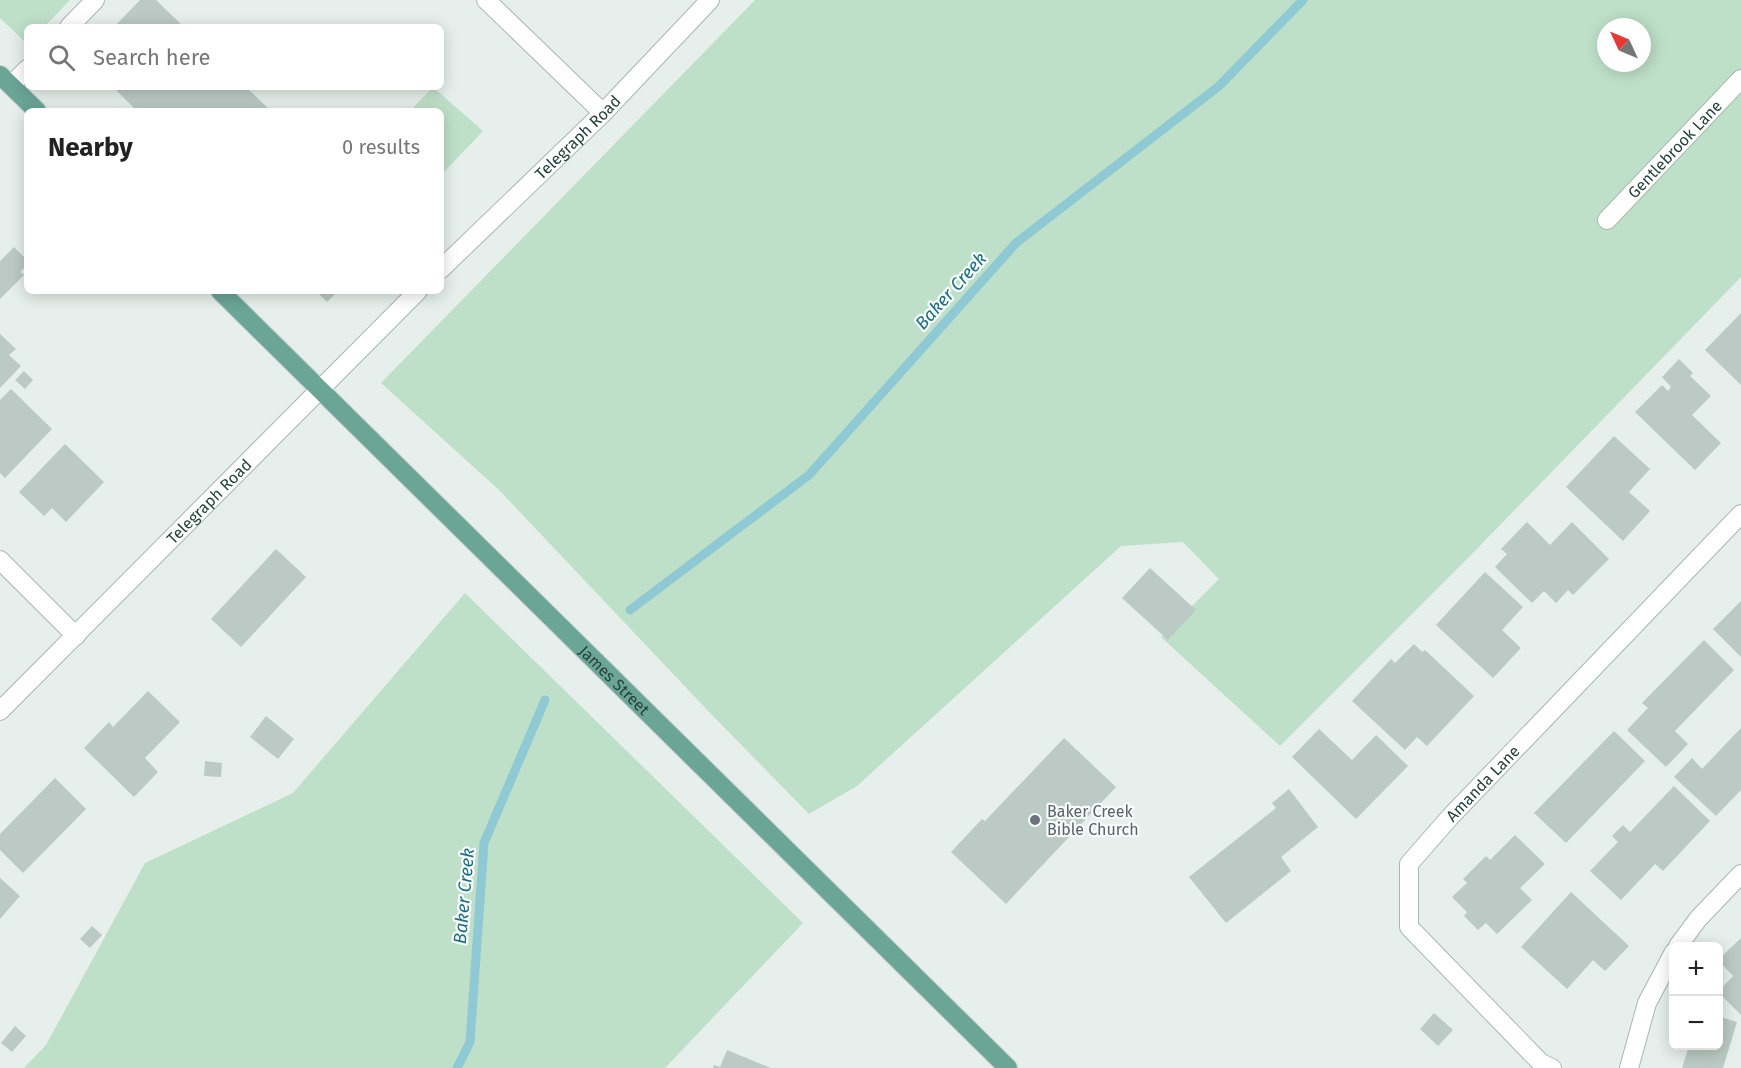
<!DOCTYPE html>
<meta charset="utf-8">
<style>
body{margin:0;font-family:"Fira Sans",sans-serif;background:#f2f2f2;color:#222}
.controls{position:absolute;right:18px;bottom:18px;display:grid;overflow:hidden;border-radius:9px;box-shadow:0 3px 15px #0003}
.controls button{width:54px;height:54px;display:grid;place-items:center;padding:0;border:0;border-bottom:2px solid #e0e0e0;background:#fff;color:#222;font:30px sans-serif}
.compass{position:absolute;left:1597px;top:18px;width:54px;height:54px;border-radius:50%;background:#fff;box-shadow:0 3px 15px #0003;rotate:314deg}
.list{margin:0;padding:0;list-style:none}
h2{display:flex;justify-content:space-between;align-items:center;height:78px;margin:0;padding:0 24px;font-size:26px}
h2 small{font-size:20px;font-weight:400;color:#767676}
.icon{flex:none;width:33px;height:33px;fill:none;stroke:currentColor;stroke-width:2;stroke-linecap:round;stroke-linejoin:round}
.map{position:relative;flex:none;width:1741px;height:1068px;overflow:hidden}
.search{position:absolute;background:#fff;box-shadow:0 3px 15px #0003;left:24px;top:24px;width:420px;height:66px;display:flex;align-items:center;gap:15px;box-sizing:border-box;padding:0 21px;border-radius:9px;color:#767676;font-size:22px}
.panel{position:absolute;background:#fff;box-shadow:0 3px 15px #0003;left:24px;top:108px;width:420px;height:186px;border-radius:9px}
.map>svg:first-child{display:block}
.green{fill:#bfe0c8;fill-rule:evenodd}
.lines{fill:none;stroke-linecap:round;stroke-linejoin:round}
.stream{stroke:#8ec9d4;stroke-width:9}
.building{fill:#bbcac4}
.minor-casing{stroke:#a8b8b2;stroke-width:20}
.major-casing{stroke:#c2cac8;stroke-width:20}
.minor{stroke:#fff;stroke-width:18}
.major{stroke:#6aa596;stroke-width:18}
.worship-dot{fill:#6b7280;stroke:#f7fbf9;stroke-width:2}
.labels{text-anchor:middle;stroke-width:4.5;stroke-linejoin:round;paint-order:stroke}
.street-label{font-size:16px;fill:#24423a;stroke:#f7fbf9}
.worship-label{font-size:16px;fill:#5b616d;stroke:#f7fbf9;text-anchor:start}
.water-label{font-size:18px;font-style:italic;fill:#1c6f80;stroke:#f7fbf9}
</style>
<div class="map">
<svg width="1741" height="1068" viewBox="0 0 1741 1068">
<rect width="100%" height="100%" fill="#e6efeb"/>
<path class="green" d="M0,0H70L44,27H27V44L0,18Z
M755,0H1741V277L1469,557L1280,746L1161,637L1219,579L1183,542L1121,546L857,786L809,814L712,715L499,490L381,383ZM1606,27H1642V63H1606Z
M433,87L483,131L444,172L441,169V111H410Z
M465,593L803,923L665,1068H24L46,1045L145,863L293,793Z"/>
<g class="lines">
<path class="stream" d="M630,610L809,475L1016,243L1219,86L1303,0
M457,1068L470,1042L484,843L545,700"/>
</g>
<path class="building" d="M140,0H156L184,27H114Z
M113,87H246L271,111H137Z
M14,247L27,260V265L20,272L24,275L0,299V261Z
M316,291H338L327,302Z
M1741,313V385L1705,350Z
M0,334L16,349L9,355L21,366L0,388Z
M1679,359L1693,373L1690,376L1711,396L1692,415L1721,443L1695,470L1635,412L1662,385L1668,391L1671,387L1662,377Z
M24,371L33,380L25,389L15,380Z
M11,389L52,429L5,478L0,473V400Z
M1614,436L1650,469L1629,492L1650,511L1623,541L1566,487Z
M65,444L104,482L66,522L52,508L44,516L19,492Z
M1527,522L1550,545L1572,522L1609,559L1573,595L1568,590L1556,603L1544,591L1532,603L1495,567L1507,554L1501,549Z
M276,549L306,577L241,647L211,619Z
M1150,568L1196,610L1168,640L1122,598Z
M1485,572L1523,607L1502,630L1521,648L1493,678L1436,625Z
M1741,601V657L1713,629Z
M1704,640L1734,670L1675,731L1688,744L1666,767L1627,730L1648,708L1642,703Z
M1414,644L1422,652L1425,650L1474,696L1427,746L1417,737L1405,750L1352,701L1391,659L1395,663Z
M148,691L180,722L145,758L158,772L134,797L84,748L109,722L113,727Z
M266,716L294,739L278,759L250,737Z
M1741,728V790L1716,816L1674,777L1692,758L1702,769Z
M1319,729L1352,760L1376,735L1408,766L1356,819L1292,757Z
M1614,731L1645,761L1566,843L1534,813Z
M1064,738L1116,787L1006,904L951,852L982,819L985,821Z
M205,761L222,763L221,777L204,776Z
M55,778L86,809L23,873L0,850V834Z
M1674,786L1710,821L1663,871L1655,864L1621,900L1590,871L1618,842L1612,836L1623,825L1630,832Z
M1289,789L1318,827L1281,857L1291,871L1226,923L1189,877L1276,808L1272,803Z
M1515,835L1545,864L1520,888L1532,900L1497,934L1486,923L1478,930L1464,916L1467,912L1452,897L1467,883L1463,879L1486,856L1490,860Z
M0,878L20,896L0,919Z
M1571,892L1629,946L1605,971L1593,960L1567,989L1521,947Z
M92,926L102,935L90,948L80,939Z
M1741,938V1015L1718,992L1733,976L1718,960Z
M1434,1013L1453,1030L1438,1046L1420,1029Z
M1718,1016L1737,1022L1723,1068H1682L1689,1046H1718Z
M15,1026L26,1036L12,1052L1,1043Z
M727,1050L771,1068H713L714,1065L720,1067Z"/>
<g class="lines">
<g class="minor-casing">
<g id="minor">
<path d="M486,0L603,113"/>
<path d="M69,27L95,0"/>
<path d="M11,85L27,69"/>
<path id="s1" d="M1607,220L1741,79"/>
<path id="s2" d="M441,269L603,113L710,0"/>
<path d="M0,560L76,636"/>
<path id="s3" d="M0,711L418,291"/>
<path d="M1678,946L1698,919L1741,874"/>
<path id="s4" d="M1552,1068L1541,1063L1409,927V864L1450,817L1741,514"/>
<path d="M1629,1068L1647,1003L1674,952"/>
</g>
</g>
<g class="major-casing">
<g id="major">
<path d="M0,75L37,111"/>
<path id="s5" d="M220,291L1008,1068"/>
</g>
</g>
<use href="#minor" class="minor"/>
<use href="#major" class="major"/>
</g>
<circle class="worship-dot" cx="1035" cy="820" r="6"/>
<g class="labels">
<g class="street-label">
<text dy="6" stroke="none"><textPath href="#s2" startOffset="190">Telegraph Road</textPath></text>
<text dy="6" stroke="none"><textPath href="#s1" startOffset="98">Gentlebrook Lane</textPath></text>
<text dy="6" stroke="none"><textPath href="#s3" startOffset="296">Telegraph Road</textPath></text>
<text dy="6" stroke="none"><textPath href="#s5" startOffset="554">James Street</textPath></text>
<text dy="6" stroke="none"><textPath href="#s4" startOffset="374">Amanda Lane</textPath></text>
</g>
<g class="worship-label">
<text x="1047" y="817">Baker Creek<tspan x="1047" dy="18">Bible Church</tspan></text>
</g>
<g class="water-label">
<text transform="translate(951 291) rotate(-48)" y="6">Baker Creek</text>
<text transform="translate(464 896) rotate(-85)" y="6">Baker Creek</text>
</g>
</g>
</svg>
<div class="controls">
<button>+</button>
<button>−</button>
</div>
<svg class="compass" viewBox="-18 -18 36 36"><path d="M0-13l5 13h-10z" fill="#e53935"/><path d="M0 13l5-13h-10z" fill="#767676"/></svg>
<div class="search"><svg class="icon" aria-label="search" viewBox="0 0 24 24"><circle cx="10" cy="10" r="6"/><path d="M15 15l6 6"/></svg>Search here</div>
<section class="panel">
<h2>Nearby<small>0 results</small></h2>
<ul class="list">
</ul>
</section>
</div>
